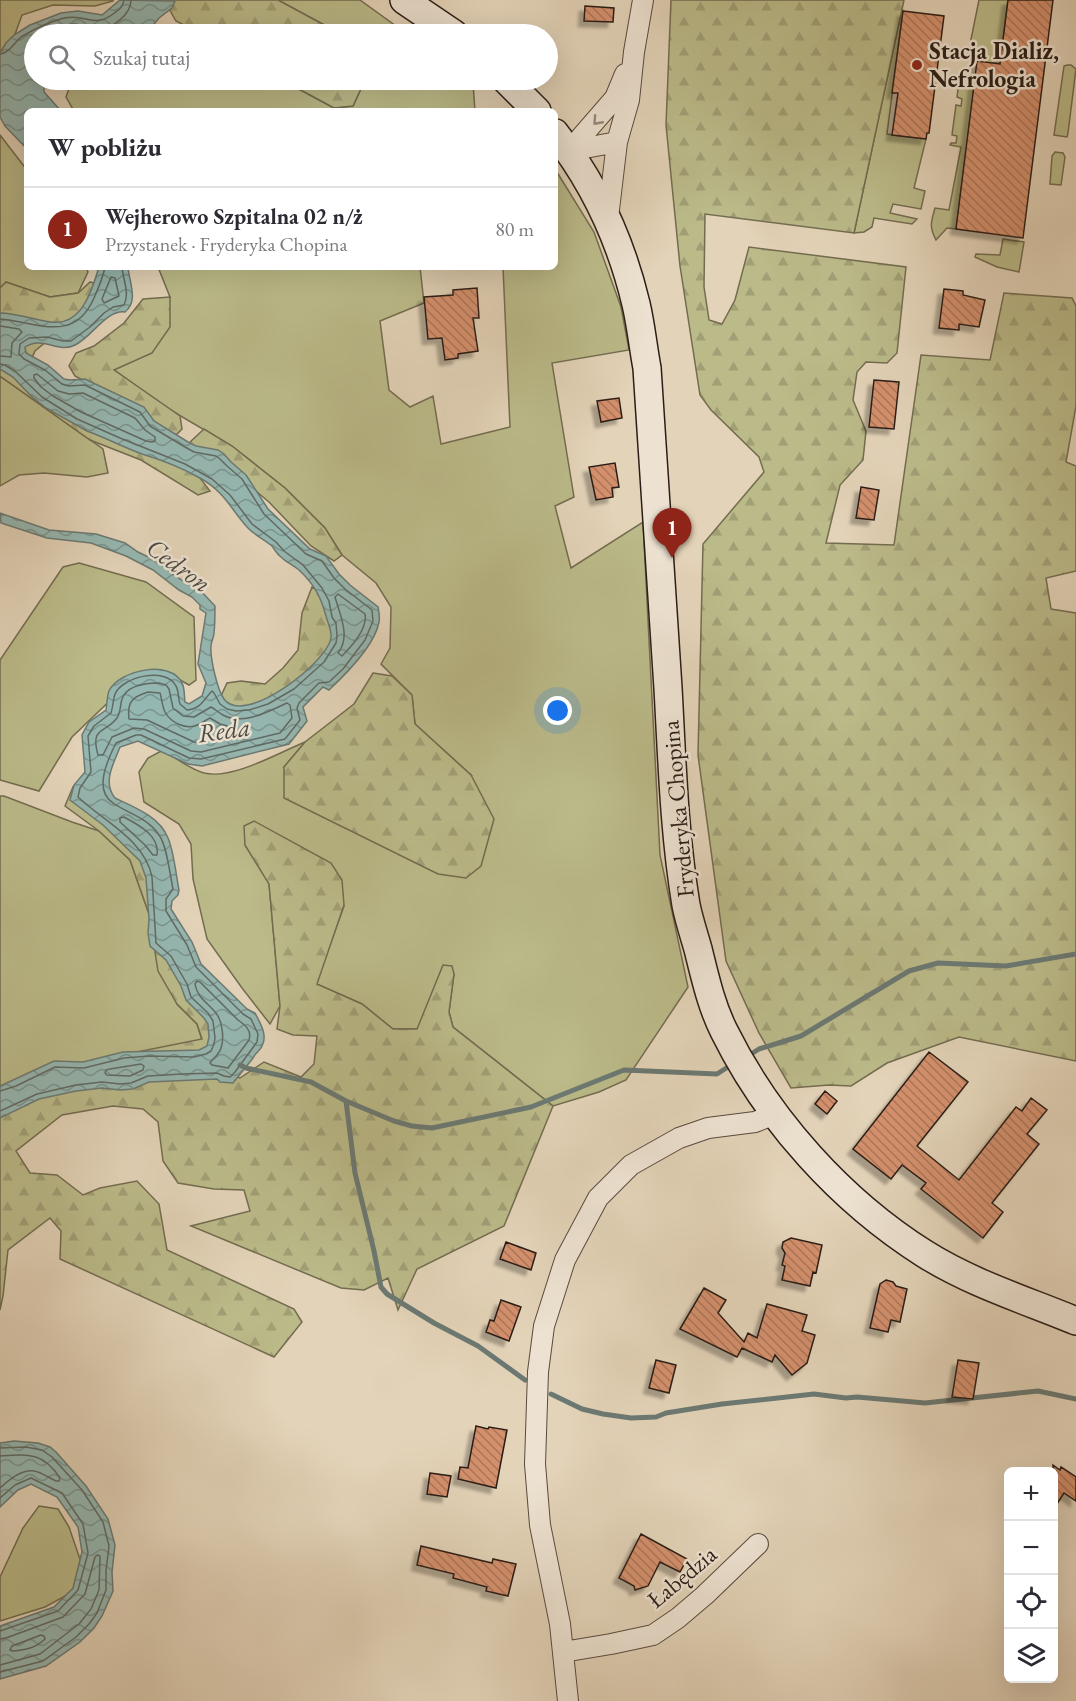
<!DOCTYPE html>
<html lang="pl">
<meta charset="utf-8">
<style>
body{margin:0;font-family:"EB Garamond",serif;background:#f2f2f3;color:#2b2b33}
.controls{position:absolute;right:18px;bottom:18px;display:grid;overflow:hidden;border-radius:9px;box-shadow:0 6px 24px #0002}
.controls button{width:54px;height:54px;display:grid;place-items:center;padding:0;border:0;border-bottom:2px solid #e1e1e2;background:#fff;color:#2b2b33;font:30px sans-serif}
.you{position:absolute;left:558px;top:711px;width:21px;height:21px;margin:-15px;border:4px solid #fff;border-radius:50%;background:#1a73e8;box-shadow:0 0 0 9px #1a73e833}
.badge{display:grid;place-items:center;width:39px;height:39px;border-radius:50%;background:#8f2418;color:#fff;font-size:20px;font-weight:700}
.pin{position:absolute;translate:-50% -50px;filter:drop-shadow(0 2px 3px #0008)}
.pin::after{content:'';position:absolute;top:32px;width:21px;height:18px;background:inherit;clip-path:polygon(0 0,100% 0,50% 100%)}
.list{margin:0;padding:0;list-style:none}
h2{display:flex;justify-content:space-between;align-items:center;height:78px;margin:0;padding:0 24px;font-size:26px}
h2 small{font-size:20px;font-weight:400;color:#7c7c81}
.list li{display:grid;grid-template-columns:39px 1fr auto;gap:18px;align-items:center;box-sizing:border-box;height:84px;padding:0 24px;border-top:2px solid #e1e1e2}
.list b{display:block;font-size:22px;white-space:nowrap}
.list p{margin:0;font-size:20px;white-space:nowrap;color:#7c7c81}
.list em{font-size:20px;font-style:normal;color:#7c7c81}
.icon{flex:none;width:33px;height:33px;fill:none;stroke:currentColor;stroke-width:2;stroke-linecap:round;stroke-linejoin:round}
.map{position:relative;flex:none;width:1076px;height:1701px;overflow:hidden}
.search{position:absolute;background:#fff;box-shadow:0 6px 24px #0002;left:24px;top:24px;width:534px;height:66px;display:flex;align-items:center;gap:15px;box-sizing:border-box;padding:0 21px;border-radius:33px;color:#7c7c81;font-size:22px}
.panel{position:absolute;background:#fff;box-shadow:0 6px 24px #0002;left:24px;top:108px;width:534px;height:162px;border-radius:9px}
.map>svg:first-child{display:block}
.green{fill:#bbba89;stroke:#736c50;stroke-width:1.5}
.forest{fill:url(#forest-firs);stroke:#736c50;stroke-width:1.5}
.water{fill:url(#water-waves);stroke:#6b7973;stroke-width:1.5}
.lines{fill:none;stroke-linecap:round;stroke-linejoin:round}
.shore{stroke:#606a64;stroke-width:1.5}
.stream{stroke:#6b7973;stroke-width:5}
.building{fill:url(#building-back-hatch);stroke:#2b1d17;stroke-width:1.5;filter:url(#shadow)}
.street-casing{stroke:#594a3f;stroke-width:22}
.secondary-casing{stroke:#2b1d17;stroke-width:30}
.street{stroke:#ede2d1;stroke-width:20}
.secondary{stroke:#ede2d1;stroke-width:27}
.oneway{stroke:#96897d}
.poi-dot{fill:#8f2418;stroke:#ede2d1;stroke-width:2}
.labels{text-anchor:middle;stroke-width:5;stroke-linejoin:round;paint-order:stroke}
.poi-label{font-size:24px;font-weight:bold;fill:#2b1d17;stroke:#ede2d1;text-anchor:start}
.street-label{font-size:24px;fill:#2b1d17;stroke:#ede2d1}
.water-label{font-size:26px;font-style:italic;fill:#4b4b45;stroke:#ede2d1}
</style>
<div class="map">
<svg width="1076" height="1701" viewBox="0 0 1076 1701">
<defs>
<pattern id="forest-firs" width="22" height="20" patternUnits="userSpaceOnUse" patternTransform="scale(1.5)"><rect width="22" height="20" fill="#bbba89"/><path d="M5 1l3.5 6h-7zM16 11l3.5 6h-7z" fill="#a19f76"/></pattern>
<pattern id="water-waves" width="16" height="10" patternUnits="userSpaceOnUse" patternTransform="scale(1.5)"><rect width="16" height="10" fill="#95b7b1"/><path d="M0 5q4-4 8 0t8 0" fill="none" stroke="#7a948f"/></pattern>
<pattern id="building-back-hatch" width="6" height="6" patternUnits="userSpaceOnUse" patternTransform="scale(1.5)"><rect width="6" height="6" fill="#d4906d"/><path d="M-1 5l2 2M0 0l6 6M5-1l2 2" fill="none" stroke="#ac7559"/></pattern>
<filter id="shadow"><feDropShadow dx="-5.5" dy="5.5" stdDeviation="1.5" flood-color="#0004"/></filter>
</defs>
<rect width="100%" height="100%" fill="#e3d3b8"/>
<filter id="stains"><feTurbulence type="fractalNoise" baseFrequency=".00333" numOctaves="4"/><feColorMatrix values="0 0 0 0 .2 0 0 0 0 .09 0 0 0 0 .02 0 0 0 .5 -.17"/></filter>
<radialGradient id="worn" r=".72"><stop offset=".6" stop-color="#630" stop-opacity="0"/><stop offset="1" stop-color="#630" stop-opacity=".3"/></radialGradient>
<path class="green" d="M0,0H113V1L95,6L53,5L22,15L3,67L0,87Z
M278,0H360L407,34H341Z
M979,0H1008L1000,64C990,62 972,64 968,54Z
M902,9L903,11L887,134L926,139L914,188L925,191L921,209L893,204L890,213L917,219L912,224L874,218L872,227L864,232L854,233Z
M1067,65H1071L1076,69L1068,133L1067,137L1054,135L1064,66Z
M72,80H282L334,108L353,106L365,80H468L473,83L475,111H74L66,97Z
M975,81L956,229L947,228L936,240C929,227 931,222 935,208L949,210L961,147L950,145L951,143H956L957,136L952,135L956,105L961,106L962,99L957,97L958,89Z
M0,135L27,170V267H86L88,272L78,293L50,297L6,282L0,288Z
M1055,152L1063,153L1065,157L1061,185L1050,184L1052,156Z
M555,169L594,232L621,307L629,350L552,363L574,497L555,506L571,568L643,522L660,855L688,987L626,1080L599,1092L553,1106L453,1027L449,1012L454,974L443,966L418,1029H393L362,1004L316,984L344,906L245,845L269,883L280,1006L270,1024L242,988L207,939L193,879L191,844L179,824L144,802L139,772L148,758L163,750C175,758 190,769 204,773C232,780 278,753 305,742L284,767L471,775L415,724L412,695L381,664L390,648L391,607L376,583L342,555L325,528L285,488L232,446L167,408L113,369L152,353L170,297L158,267H420L424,303L380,321L389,390L410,407L433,396L441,444L510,427L503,267H555Z
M1003,239L1024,242L1019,272L997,267L975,257L976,254L1000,255Z
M0,376L103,449L108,473L87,477L44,473L19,475L0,486Z
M79,563L146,582L194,617L196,680L189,685L166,672H140L72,737L39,791L0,780V660L63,567Z
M0,796H4L72,822L99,831L130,860L149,914L177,1004L197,1024L202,1040L67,1067L0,1097Z
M39,1506L58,1509L69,1527L82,1565L78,1589L45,1607L0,1621V1577L23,1528Z"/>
<path class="forest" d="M164,0H278L341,34H201L176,21Z
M671,0H904L854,233L705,214L704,287L709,320L722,324L735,300L749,247L906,267L897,353L887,363L866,362L857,372L853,400L866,431L863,460L840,485L826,543L894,545L921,355L990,360L1004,293L1072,298L1076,306V406L1066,462L1076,466V571L1046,578L1051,609L1076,613V1061L959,1037L887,1063L851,1086L829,1085L791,1088L759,1033L726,961L698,755L703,544L764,472L759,457L711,410L700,395L680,266L666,125Z
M282,80H365L353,106L334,108Z
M6,282L50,297L78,293L90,282L100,284L94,302L35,351L28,367L200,478L210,491L198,495L141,460L90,440L0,376V288Z
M170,297V327L152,353L114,370L180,416L182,429L175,436L118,400L75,376L69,366L76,353L94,346L124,323L143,299Z
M204,429L232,446L285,488L325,528L342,555L334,561L311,546L269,502L219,460L189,443Z
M312,587L335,598L344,672L208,724L227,683L241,681L265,684L283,668L298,650L302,613Z
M373,673L392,676L412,695L415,724L471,775L494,819L481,866L466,878L438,874L284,798V767L305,742L354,704Z
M73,787L128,829L216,1024L215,1068L240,1078L264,1062L301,1077L314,1064L317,1036L293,1035L277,1029L280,1006L269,884L245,845L244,826L254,821L331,863L342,880L344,905L317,984L362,1004L393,1029H417L443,965L452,966L454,974L449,1012L453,1027L553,1106L504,1226L417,1269L398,1310L388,1278L364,1290L341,1288L191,1226L250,1211L244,1190L214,1189L178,1183L163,1161L158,1122L143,1109L113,1106L62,1115L16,1151L30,1173L57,1175L83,1195L100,1188L137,1181L159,1204L167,1250L294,1309L302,1322L274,1357L60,1259L61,1231L50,1218L8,1250L3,1296L0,1310V1097L112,1057L202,1039L197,1024L177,1004L158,971L149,914L130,860L99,831L65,806Z"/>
<path class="water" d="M120,0L175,1L172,8L159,18L146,34H34V80H44V92L61,111H27V149L5,126L0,117V53L6,43L14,35L30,25L61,13L78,11L102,15Z
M99,267H128C129,282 139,301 125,312C107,309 92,337 75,345C58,354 43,335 25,347L26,353L48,365L64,379L70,380L85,379L144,407L154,421L188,442L196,446L218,450L224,454L231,462L246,475L268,509L310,549L326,556L339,574L350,585L378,607C379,612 380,618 379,622C375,645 346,674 329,690L323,687L303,707L307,721L289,744L202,766L188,764L138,741L120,747C114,763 102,782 115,798C134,807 160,817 168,838C174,852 176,875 179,890L178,895L172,901L171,909L192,942L201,964L247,1009L255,1013C260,1023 268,1035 262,1046C260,1051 255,1053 253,1058L233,1083L220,1082L217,1079L149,1082L133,1089L120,1090L102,1088L76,1091L39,1099L0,1118V1086L54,1061L83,1062L123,1052L199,1050L207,1046L209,1037L208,1024L204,1018L186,1000L181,986L166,960L150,946L148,933L149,919L146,878L140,861L103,825L70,800L74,785L85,772L82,735L89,722L106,710C107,704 107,696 109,691C119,670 171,659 182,683C185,688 184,697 185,702L189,704L202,696L206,683L198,664L206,613L200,609V605L192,597L179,590L153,570L126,556L91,543L47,538L1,523L0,513L49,530L96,534L125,543L138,552L161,563L166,569L186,583L198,588L215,606C215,615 215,624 214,633C214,637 211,642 211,646C210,658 217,689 224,699C244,727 327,663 331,638C332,630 328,624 326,616C321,597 314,584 299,570C293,565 286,562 281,557C277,554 275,550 272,546C264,539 254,535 247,527C230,508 225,492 200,478C182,468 162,460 142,454C123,447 106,438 87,431L46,408L31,396L13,377L0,369V313C17,313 34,320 51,322C82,326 92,290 99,267Z
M14,1441L38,1443L50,1447L56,1452L86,1486L108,1519L115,1545L112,1572L113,1591L102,1616L94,1628L80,1642L46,1666L0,1679V1626L54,1607L73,1588L82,1552L78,1527L57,1497L31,1484L18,1490L0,1507V1443Z"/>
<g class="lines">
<path class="shore" d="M42,34C52,30 63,25 74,24C82,24 90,29 98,29C112,30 131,14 131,0
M0,54C9,53 14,43 21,37C34,29 50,22 64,18C86,13 93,29 113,14C119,10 123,7 124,0
M111,277L115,278L119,296L104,303L102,299Z
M0,319C37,322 74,344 94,298C98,289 103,277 105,267
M0,326L19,329L22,332L12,343L11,357L0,356
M0,364L5,365L16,372L42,397L77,419L120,438L185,464L212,479L230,495L252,524L276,542L284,551L303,565L322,588L329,601L332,617L336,623L337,636L336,643L324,662L294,689L268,704L249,710L236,711L227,709L220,704L214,693L212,691C204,699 201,709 187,710L180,704C178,699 179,691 176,686C166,666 122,677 115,694C113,700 113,707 111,713L94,726L88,736L91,772L80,788L78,797C103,821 145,840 152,877L156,943L171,956L187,984L191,997L208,1013L213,1021L215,1038L214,1044L211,1051L206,1054L194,1057L149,1056L124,1058L84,1068L55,1067L16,1086L0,1091
M37,374L58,391L69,394L83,393L135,418L145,430L155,437V441L152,442L146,441L81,412L53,396L41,387L34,378V375Z
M338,594L365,614C368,629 351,647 342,656L338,653C351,637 340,615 335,597Z
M159,683L166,685L169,689L173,708L183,716L194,717L211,707C215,709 219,713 223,715C243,726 269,711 287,703L290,705L292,718L280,733L201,752L191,751L144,729L134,728L112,737L103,755H98C90,726 105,734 117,718C121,712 120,705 122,699C127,685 147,683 159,683Z
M148,692L160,693C162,699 162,706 165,712C171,723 186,730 198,725C202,723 206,720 210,718L220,724L234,728L236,732L200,743L194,742L147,720L129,719C127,702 132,697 148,692Z
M124,817C139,825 160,836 157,855H153L145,845L120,822V818Z
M197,981L200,982L238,1020C245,1025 252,1030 249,1040L228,1068L212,1065L210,1063C213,1058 219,1055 221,1048C223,1042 223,1035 222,1029C220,1006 198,1004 195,984Z
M141,1064L144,1066L143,1070L130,1076L107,1075L105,1073L106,1070L110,1069Z
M0,1111L37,1094L76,1085L102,1082L120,1084L131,1083L148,1076L182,1074L217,1073L224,1076L230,1077L235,1072L257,1042L258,1034L251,1019L243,1014L196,967L187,945L166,911V899L173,889C170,876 167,845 159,835C148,818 129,814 113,803C93,790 108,759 116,743L136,735H141L189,758L201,759L285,739L300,720L297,708L299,703L319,683L329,682L343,669L365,640L373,621L372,610L345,589L334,578L322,561L306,554L264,514L242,479L227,466L220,459L216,456L194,452L185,447L150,426L140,412L85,385L69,386L62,384L45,370L24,359L19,354L20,344L29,338L47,337L63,341H71L90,327L104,313L113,307L124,305C130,293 123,280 122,267
M0,1448L26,1447L42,1450L52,1457L82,1490L103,1522L109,1546L106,1571V1590L97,1613L89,1624L76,1637L43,1661L0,1672
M0,1456C28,1454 43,1452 60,1478L59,1481H56C49,1478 41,1472 34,1471C21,1469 8,1481 0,1488
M0,1498L15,1485L31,1478L62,1493L83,1524L88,1553L78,1590L58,1611L0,1631
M41,1635L44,1636L45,1639C36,1648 25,1650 13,1651L10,1650L12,1646Z
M0,1639L6,1638L63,1617L85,1594L95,1557L97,1555L100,1556L99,1590L91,1609L79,1624L40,1654L0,1665"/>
<path class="stream" d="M748,1056L759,1049L801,1036L909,971L938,963L1006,966L1076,954
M240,1065L246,1068L311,1082L346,1101L394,1121L412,1126L432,1128L531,1107L624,1070L717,1074L734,1063
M346,1101L355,1173L374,1251L381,1287L387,1294L434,1323L478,1346L525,1380
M551,1394L582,1409L603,1414L631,1418L656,1417L666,1413L722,1404L814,1394L846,1398L857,1397L925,1403L1038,1391L1076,1399"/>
</g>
<path class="building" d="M1008,0H1053L1023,238L956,229L977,61L1000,64Z
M585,6L614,8L613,22L584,21Z
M903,11L944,16L929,133H927L926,139L892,135L898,93H892Z
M477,288L479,318H473L478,351L458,354V358L445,360L442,338L428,339L424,297L453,295V290Z
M944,289L963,291V295L985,300L979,327L959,324V330L939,328Z
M874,380L899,382L894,429L869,427Z
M619,398L622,418L601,422L597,401Z
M615,463L619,487L612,488L613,497L596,500L589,467Z
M861,487L879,490L874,520L856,518Z
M929,1052L968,1082L917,1146L959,1180L1016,1107L1022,1111L1031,1098L1047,1110L1027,1134L1039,1144L992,1203L1003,1212L983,1238L921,1189L926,1183L902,1165L891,1179L853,1149Z
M825,1091L837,1101L827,1114L815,1104Z
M791,1238L822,1245L816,1273L813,1272L810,1286L782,1280L785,1266L782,1265L785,1253L782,1248L783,1242Z
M506,1242L536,1253L531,1270L500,1259Z
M886,1280L893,1282L896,1286L907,1289L900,1322L891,1320L888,1332L870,1328L880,1284Z
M704,1288L726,1300L718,1313L744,1342L748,1333L757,1338L767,1304L807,1315L802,1331L815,1335L807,1363L792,1375L775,1355L772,1362L742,1348L737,1357L680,1329Z
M501,1300L521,1307L509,1341L486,1332L490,1320L494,1321Z
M656,1360L676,1365L669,1393L649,1388Z
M958,1360L979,1363L973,1399L952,1397Z
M476,1426L488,1429L489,1427L507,1430L496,1488L458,1479L460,1467L468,1468Z
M1053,1465L1060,1470L1061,1467L1076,1477V1501L1064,1493L1053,1510Z
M430,1473L451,1476L447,1497L427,1494Z
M641,1534L687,1559L680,1572L660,1562L648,1586L635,1590L634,1586L619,1578Z
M421,1546L492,1563L493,1559L516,1564L508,1596L486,1591L487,1587L453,1578L454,1574L417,1565Z"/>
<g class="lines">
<g class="street-casing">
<path id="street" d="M569,151L615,98L625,74
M569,151L617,142
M608,218L617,142L629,100L634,52L643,0
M563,1652L611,1644L653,1635L678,1618L705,1595L758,1544
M568,1701L560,1624L540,1525L535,1464L538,1372L544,1326L565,1260L598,1198L631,1165L679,1138L708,1128L755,1122L775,1114"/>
</g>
<g class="secondary-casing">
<path id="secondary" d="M404,0L454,34
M506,80L537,111
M555,133C595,184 621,241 636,304C641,325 643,347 647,368C654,475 661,582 668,688C672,760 674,833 686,905C689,920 694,935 698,949C705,977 711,1005 724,1031C768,1120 841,1201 925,1254C971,1283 1025,1300 1076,1321"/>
</g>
<use href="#street" class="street"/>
<use href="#secondary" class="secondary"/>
</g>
<defs><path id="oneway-chevron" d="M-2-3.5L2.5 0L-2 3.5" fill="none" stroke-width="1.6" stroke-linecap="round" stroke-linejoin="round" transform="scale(1.5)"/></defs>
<use class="oneway" href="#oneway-chevron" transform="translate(597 121) rotate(132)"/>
<circle class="poi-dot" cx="917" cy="65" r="6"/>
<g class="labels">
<g class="poi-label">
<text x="929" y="59">Stacja Dializ,<tspan x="929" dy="28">Nefrologia</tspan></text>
</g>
<g class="street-label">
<text transform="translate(678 809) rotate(-95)" y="8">Fryderyka Chopina</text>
<text transform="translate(682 1577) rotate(-40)" y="8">Łabędzia</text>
</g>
<g class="water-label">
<text transform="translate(179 565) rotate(36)" y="9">Cedron</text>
<text transform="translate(224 730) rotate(-8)" y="9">Reda</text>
</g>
</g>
<rect width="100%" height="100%" filter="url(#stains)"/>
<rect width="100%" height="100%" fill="url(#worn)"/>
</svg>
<div class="controls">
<button>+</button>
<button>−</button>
<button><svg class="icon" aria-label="locate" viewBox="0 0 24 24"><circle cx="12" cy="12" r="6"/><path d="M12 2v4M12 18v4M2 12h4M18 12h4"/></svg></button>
<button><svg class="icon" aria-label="layers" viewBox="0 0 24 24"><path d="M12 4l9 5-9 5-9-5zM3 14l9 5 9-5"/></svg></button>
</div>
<div class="you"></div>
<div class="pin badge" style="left:672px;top:558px">1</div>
<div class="search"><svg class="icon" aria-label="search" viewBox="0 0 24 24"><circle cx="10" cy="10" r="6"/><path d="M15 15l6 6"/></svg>Szukaj tutaj</div>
<section class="panel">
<h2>W pobliżu<small></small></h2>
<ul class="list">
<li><span class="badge">1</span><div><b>Wejherowo Szpitalna 02 n/ż</b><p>Przystanek · Fryderyka Chopina</p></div><em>80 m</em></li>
</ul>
</section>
</div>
